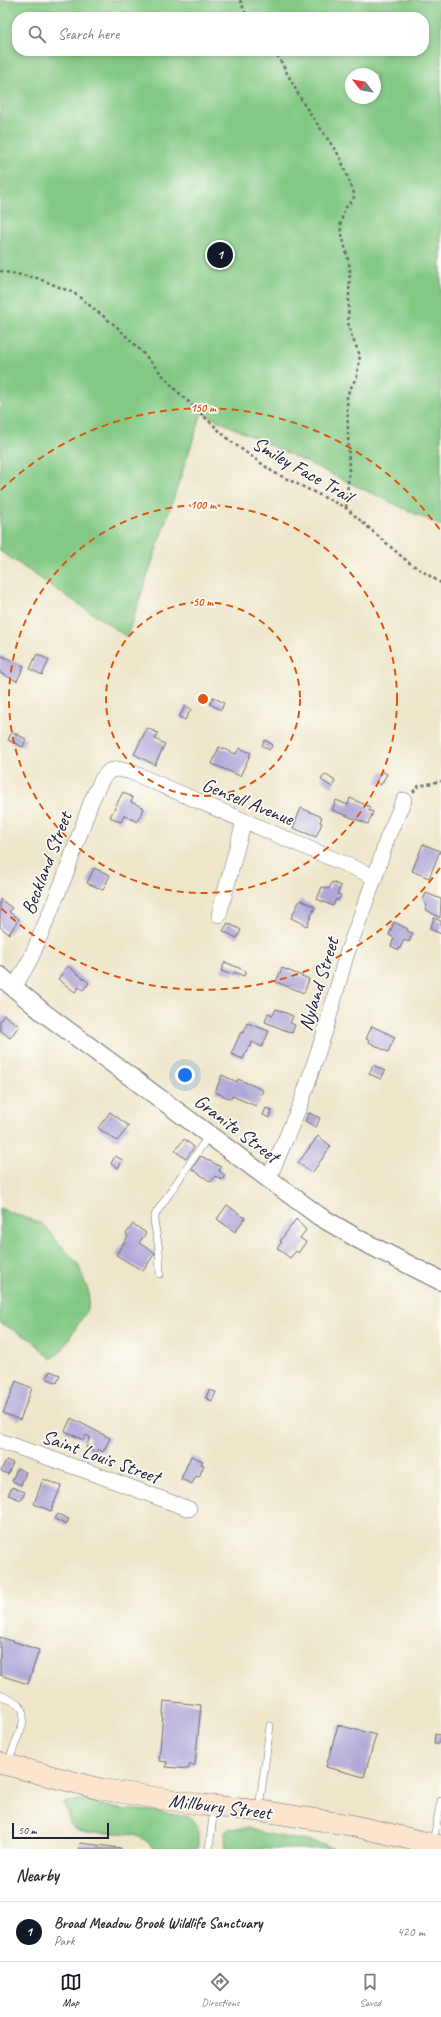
<!DOCTYPE html>
<style>
body{margin:0;font-family:Caveat,sans-serif;background:#f2f2f3;color:#2b2b33}
.compass{position:absolute;left:345px;top:68px;width:36px;height:36px;border-radius:50%;background:#fff;box-shadow:0 2px 6px #0003;rotate:301deg}
.scale{position:absolute;left:12px;bottom:10px;width:97px;box-sizing:border-box;padding-left:4px;border:2px solid #22223b;border-top:0;font-size:11px;line-height:14px;white-space:nowrap;color:#22223b;-webkit-text-stroke:3px #fdfcf7;paint-order:stroke}
.you{position:absolute;left:185px;top:1075px;width:14px;height:14px;margin:-10px;border:3px solid #fff;border-radius:50%;background:#1a73e8;box-shadow:0 0 0 6px #1a73e833}
.badge{display:grid;place-items:center;width:26px;height:26px;border-radius:50%;background:#111827;color:#fff;font-size:13px;font-weight:700}
.pin{position:absolute;translate:-50% -50%;border:2px solid #fff;box-shadow:0 1px 4px #0006}
.list{margin:0;padding:0;list-style:none}
h2{display:flex;justify-content:space-between;align-items:center;height:52px;margin:0;padding:0 16px;font-size:17px}
h2 small{font-size:13px;font-weight:400;color:#7c7c81}
.list li{display:grid;grid-template-columns:26px 1fr auto;gap:12px;align-items:center;box-sizing:border-box;height:60px;padding:0 16px;border-top:1px solid #e1e1e2}
.list b{display:block;font-size:15px;white-space:nowrap}
.list p{margin:0;font-size:13px;white-space:nowrap;color:#7c7c81}
.list em{font-size:13px;font-style:normal;color:#7c7c81}
.icon{flex:none;width:22px;height:22px;fill:none;stroke:currentColor;stroke-width:2;stroke-linecap:round;stroke-linejoin:round}
.map{position:relative;flex:none;width:441px;height:1849px;overflow:hidden}
.search{position:absolute;background:#fff;box-shadow:0 2px 6px #0003;left:12px;right:12px;top:12px;height:44px;display:flex;align-items:center;gap:10px;box-sizing:border-box;padding:0 14px;border-radius:16px;color:#7c7c81;font-size:15px}
.sheet{height:112px;background:#fff}
nav{display:flex;justify-content:space-around;align-items:center;box-sizing:border-box;height:56px;border-top:1px solid #e1e1e2;background:#fff;font-size:11px;color:#7c7c81}
nav a{display:grid;justify-items:center;gap:2px}
nav .on{color:#111827}
.map>svg:first-child{display:block}
.green{fill:#83c984;stroke:#527660;fill-rule:evenodd}
.building{fill:#b1a7d8}
.lines{fill:none;stroke-linecap:round;stroke-linejoin:round}
.service-casing{stroke:#69676d;stroke-width:8}
.minor-casing{stroke:#69676d;stroke-width:16}
.tertiary-casing{stroke:#69676d;stroke-width:20}
.secondary-casing{stroke:#69676d;stroke-width:22}
.path{stroke:#69676d;stroke-width:2.5;stroke-dasharray:3 3;stroke-linecap:butt}
.service{stroke:#fff;stroke-width:7}
.minor{stroke:#fff;stroke-width:15}
.tertiary{stroke:#fff;stroke-width:18}
.secondary{stroke:#fbe5cf;stroke-width:21}
.ring{fill:none;stroke:#de560e;stroke-width:2;stroke-dasharray:7 5}
.labels{text-anchor:middle;stroke-width:3.5;stroke-linejoin:round;paint-order:stroke}
.street-label{font-size:20px;fill:#22223b;stroke:#fdfcf7}
.centre{fill:#de560e;stroke:#fdfcf7;stroke-width:2}
.ring-label{font-size:12px;text-anchor:middle;font-weight:bold;fill:#de560e;stroke:#fdfcf7;stroke-width:3.5;stroke-linejoin:round;paint-order:stroke}
</style>
<div class="map">
<svg width="441" height="1849" viewBox="0 0 441 1849">
<rect width="100%" height="100%" fill="#fdfcf7"/>
<filter id="ink" filterUnits="userSpaceOnUse"><feTurbulence type="fractalNoise" baseFrequency=".025" numOctaves="2"/><feDisplacementMap in="SourceGraphic" scale="8" xChannelSelector="R" yChannelSelector="G"/><feConvolveMatrix kernelMatrix="1 2 1 2 8 2 1 2 1" color-interpolation-filters="sRGB"/></filter>
<filter id="wash" filterUnits="userSpaceOnUse"><feTurbulence type="fractalNoise" baseFrequency=".012" numOctaves="4" result="noise"/><feDisplacementMap in="SourceGraphic" scale="16" xChannelSelector="R" yChannelSelector="G"/><feGaussianBlur stdDeviation="0.9" result="paint"/><feColorMatrix in="noise" values="0 0 0 0 0 0 0 0 0 0 0 0 0 0 0 0 0 1.4 0 .05"/><feComposite in="paint" operator="in"/></filter>
<g filter="url(#wash)">
<rect width="100%" height="100%" fill="#eee6ca"/>
<path class="green" d="M0,0H441V526L202,413L127,637L0,551ZM17,17H424V51H17ZM351,74H375V98H351Z
M0,1208L42,1224L78,1264L89,1293L88,1309L61,1351L51,1359L32,1340L0,1323Z
M84,1800L119,1809L153,1811L190,1817L198,1827V1849H155C128,1819 102,1844 71,1826L64,1802Z
M248,1828C275,1840 307,1836 334,1849H226L225,1832L229,1829Z"/>
<g id="blocks">
<path class="building" d="M37,654L49,660L42,675L30,669Z
M0,655L24,666L17,681L0,673Z
M213,697L224,703L221,710L210,704Z
M185,706L191,709L185,720L179,717Z
M147,728L158,733L155,739L165,744L155,765L134,754Z
M12,732L26,739L23,747L8,740Z
M265,740L273,745L269,750L262,745Z
M219,747L236,754L239,748L251,753L240,776L212,764Z
M382,771L387,774L381,785L376,782Z
M325,774L335,781L332,787L321,780Z
M123,792L133,798L131,802L144,808L137,822L124,815L121,822L110,817Z
M350,798L370,807L368,810L373,812L368,824L332,810L336,800L348,805Z
M301,808L322,817L320,822L322,823L316,837L293,828Z
M423,844L440,851L429,878L412,871Z
M94,868L110,875L103,890L87,883Z
M332,882L341,886L337,894L341,895L338,901L336,899L333,906L317,899L322,887L329,889Z
M426,893L441,899L440,918L425,909L427,905L423,900Z
M0,899L12,908L9,912L19,919L9,934L0,927Z
M300,900L315,907L307,926L291,918Z
M434,918L441,921V934L430,929Z
M394,922L408,929L407,931L413,933L409,942L404,940L399,950L391,946L394,938L389,935Z
M228,923L241,930L237,938L223,931Z
M225,962L246,971L244,976L234,972L233,975L221,971Z
M68,966L89,983L83,990L79,987L75,992L58,979Z
M282,968L309,979L304,993L276,982Z
M276,1009L293,1016L290,1023L295,1025L292,1033L265,1022L268,1013L273,1015Z
M4,1015L19,1026L10,1038L0,1030V1021Z
M247,1023L269,1031L262,1047L252,1042L251,1047L249,1046L243,1059L231,1054L241,1032L243,1033Z
M372,1026L395,1037L388,1052L369,1042V1040L366,1039Z
M373,1065L385,1071L381,1079L369,1074Z
M222,1075L237,1082L238,1079L263,1090L256,1106L232,1096L231,1099L215,1092Z
M266,1108L272,1110L270,1118L263,1115Z
M110,1112L129,1126L117,1141L98,1128Z
M309,1113L320,1118L316,1127L305,1121Z
M318,1136L331,1146L312,1173L298,1163Z
M184,1139L194,1147L186,1159L175,1151Z
M115,1156L123,1160L118,1168L111,1164Z
M201,1156L221,1167L219,1171L225,1175L222,1180L215,1176L211,1182L192,1169Z
M227,1205L245,1218L235,1232L217,1219Z
M296,1219L306,1230L300,1238L306,1242L298,1253L296,1251L290,1258L277,1248L282,1242L280,1241Z
M133,1224L146,1233L139,1243L155,1253L143,1271L116,1255L128,1236L126,1234Z
M50,1371L60,1375L57,1383L46,1378Z
M16,1381L32,1388L20,1420L3,1413Z
M209,1390L216,1392L212,1401L206,1398Z
M71,1418L110,1438L103,1452L98,1449L97,1453L86,1448L90,1437L86,1435L83,1440L65,1431Z
M191,1456L203,1461L201,1464L204,1465L199,1477L196,1476L192,1484L181,1479Z
M6,1460L13,1463L8,1474L1,1471Z
M17,1468L26,1472L21,1485L12,1481Z
M43,1479L61,1486L51,1511L34,1504Z
M12,1487L25,1492L21,1500L8,1495Z
M58,1514L69,1519L66,1525L55,1519Z
M0,1637L39,1650L28,1684L0,1675Z
M164,1701L201,1705L195,1765H189V1769L166,1767L167,1762L159,1761Z
M338,1725L376,1735L364,1777L326,1767Z
M435,1734L441,1735L439,1744H434Z
M80,1843L121,1848V1849H79Z"/>
</g>
</g>
<g filter="url(#ink)">
<use href="#blocks" fill-opacity="0" stroke="#69676d" stroke-width="1"/>
<g class="lines">
<g class="service-casing">
<path id="service" d="M160,1274L159,1249L154,1221L156,1213L209,1135
M0,1695L17,1703L23,1710V1723L8,1763
M259,1809L270,1726
M433,1842L441,1801
M209,1849L214,1808"/>
</g>
<g class="minor-casing">
<path id="minor" d="M219,915L244,821
M14,988L31,958L65,876L91,802L102,779L109,771L118,769L131,772L375,877
M268,1180L301,1103L326,1028L346,956L375,877L388,836L404,800
M0,1441L95,1474L189,1509"/>
</g>
<g class="tertiary-casing">
<path id="tertiary" d="M0,976L44,1013L319,1216L360,1240L441,1281"/>
</g>
<g class="secondary-casing">
<path id="secondary" d="M0,1763L100,1789L203,1805L269,1812L350,1825L441,1846"/>
</g>
<path class="path" d="M240,0L247,17
M273,51L279,58L303,103L340,157L355,196L344,210L340,226L350,268L348,322L352,337L360,355L357,376L347,395L349,472L346,508
M0,271L37,278L74,293L117,327L142,352L174,388L229,440L273,472L346,508L408,562L441,583
M413,792L419,786L441,781"/>
<use href="#service" class="service"/>
<use href="#minor" class="minor"/>
<use href="#tertiary" class="tertiary"/>
<use href="#secondary" class="secondary"/>
</g>
</g>
<g class="ring">
<circle cx="203" cy="699" r="97"/>
<circle cx="203" cy="699" r="194"/>
<path d="M440 868A291 291 0 0 1 1 908M1 490A291 291 0 0 1 440 530"/>
</g>
<g class="labels">
<g class="street-label">
<text transform="translate(303 469) rotate(30)" y="7">Smiley Face Trail</text>
<text transform="translate(248 801) rotate(22)" y="7">Gensell Avenue</text>
<text transform="translate(46 863) rotate(-69)" y="7">Beckland Street</text>
<text transform="translate(318 984) rotate(-73)" y="7">Nyland Street</text>
<text transform="translate(237 1128) rotate(37)" y="7">Granite Street</text>
<text transform="translate(101 1456) rotate(20)" y="7">Saint Louis Street</text>
<text transform="translate(220 1806) rotate(7)" y="7">Millbury Street</text>
</g>
</g>
<circle cx="203" cy="699" r="6" class="centre"/>
<g class="ring-label">
<text x="203" y="412">150 m</text>
<text x="203" y="509">100 m</text>
<text x="203" y="606">50 m</text>
</g>
</svg>
<svg class="compass" viewBox="-18 -18 36 36"><path d="M0-13l5 13h-10z" fill="#e53935"/><path d="M0 13l5-13h-10z" fill="#7c7c81"/></svg>
<div class="scale">50 m</div>
<div class="you"></div>
<div class="pin badge" style="left:220px;top:255px">1</div>
<div class="search"><svg class="icon" aria-label="search" viewBox="0 0 24 24"><circle cx="10" cy="10" r="6"/><path d="M15 15l6 6"/></svg>Search here</div>
</div>
<section class="sheet">
<h2>Nearby<small></small></h2>
<ul class="list">
<li><span class="badge">1</span><div><b>Broad Meadow Brook Wildlife Sanctuary</b><p>Park</p></div><em>420 m</em></li>
</ul>
</section>
<nav>
<a class="on"><svg class="icon" aria-label="map" viewBox="0 0 24 24"><path d="M3 6l6-2 6 2 6-2v14l-6 2-6-2-6 2zM9 4v14M15 6v14"/></svg>Map</a>
<a><svg class="icon" aria-label="directions" viewBox="0 0 24 24"><path d="M12 3l9 9-9 9-9-9zM9 14v-3h6M13 9l2 2-2 2"/></svg>Directions</a>
<a><svg class="icon" aria-label="saved" viewBox="0 0 24 24"><path d="M7 4h10v16l-5-4-5 4z"/></svg>Saved</a>
</nav>
